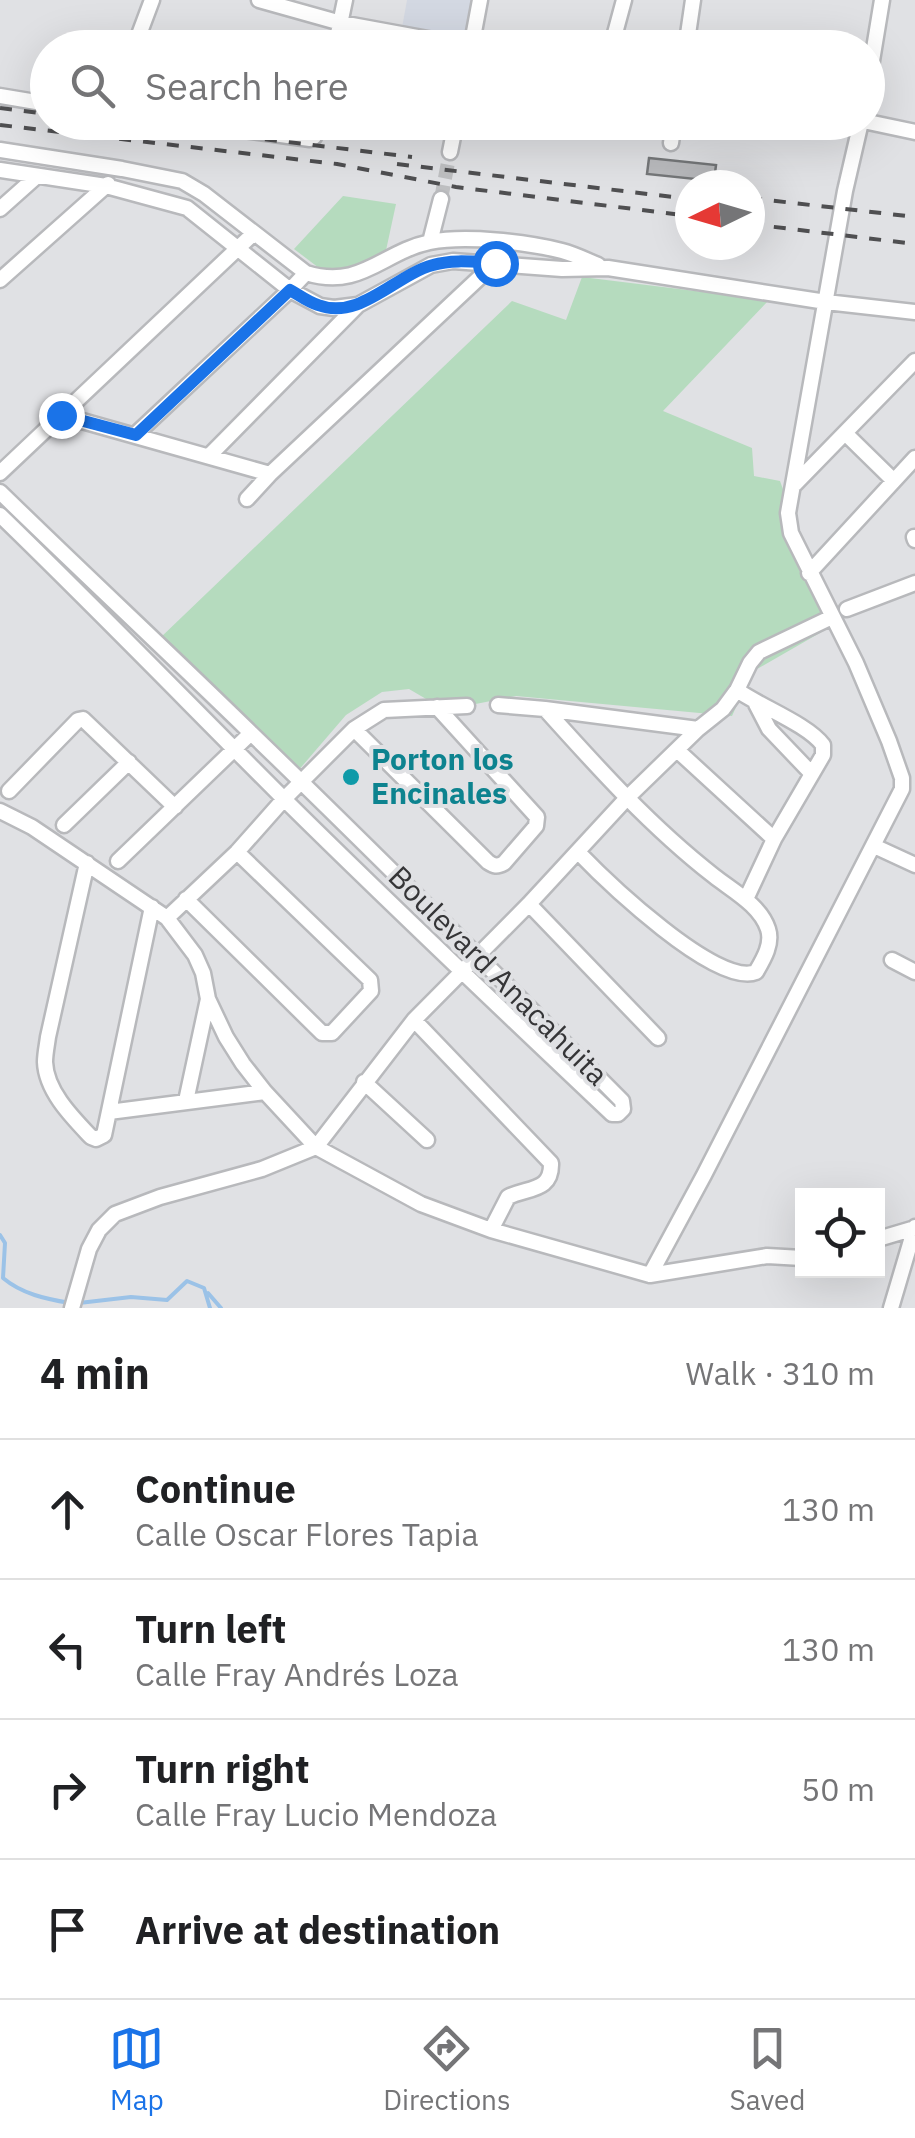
<!DOCTYPE html>
<meta charset="utf-8">
<style>
body{margin:0;font-family:"IBM Plex Sans",sans-serif;background:#f6f6f6;color:#202124}
.controls{position:absolute;right:30px;bottom:30px;display:grid;overflow:hidden;border-radius:0px;box-shadow:0 10px 40px #0002}
.controls button{width:90px;height:90px;display:grid;place-items:center;padding:0;border:0;border-bottom:2px solid #e0e0e0;background:#fff;color:#202124;font:50px sans-serif}
.compass{position:absolute;left:675px;top:170px;width:90px;height:90px;border-radius:50%;background:#fff;box-shadow:0 10px 40px #0002;rotate:265deg}
.stop{position:absolute;width:30px;height:30px;margin:-22px;border:8px solid #1a73e8;border-radius:50%;background:#fff}
.stop.end{background:#1a73e8;border-color:#fff;box-shadow:0 2px 10px #0008}
.list{margin:0;padding:0;list-style:none}
h2{display:flex;justify-content:space-between;align-items:center;height:130px;margin:0;padding:0 40px;font-size:42px}
h2 small{font-size:32px;font-weight:400;color:#757577}
.list li{display:grid;grid-template-columns:65px 1fr auto;gap:30px;align-items:center;box-sizing:border-box;height:140px;padding:0 40px;border-top:2px solid #e0e0e0}
.list b{display:block;font-size:38px;white-space:nowrap}
.list p{margin:0;font-size:32px;white-space:nowrap;color:#757577}
.list em{font-size:32px;font-style:normal;color:#757577}
.icon{flex:none;width:55px;height:55px;fill:none;stroke:currentColor;stroke-width:2;stroke-linecap:round;stroke-linejoin:round}
.map{position:relative;flex:none;width:915px;height:1308px;overflow:hidden}
.search{position:absolute;background:#fff;box-shadow:0 10px 40px #0002;left:30px;right:30px;top:30px;height:110px;display:flex;align-items:center;gap:25px;box-sizing:border-box;padding:0 35px;border-radius:55px;color:#757577;font-size:38px}
.sheet{height:690px;background:#fff}
nav{display:flex;justify-content:space-around;align-items:center;box-sizing:border-box;height:140px;border-top:2px solid #e0e0e0;background:#fff;font-size:28px;color:#757577}
nav a{display:grid;justify-items:center;gap:5px}
nav .on{color:#1a73e8}
.map>svg:first-child{display:block}
.built{fill:#d3d8e2}
.green{fill:#b5dbbe}
.lines{fill:none;stroke-linecap:round;stroke-linejoin:round}
.stream{stroke:#9bc2e7;stroke-width:4}
.building{fill:#b9babd;stroke:#757779;stroke-width:2.5}
.minor-tunnel{stroke:#bebfc1;stroke-width:14;stroke-dasharray:14 7;stroke-linecap:butt}
.minor-casing{stroke:#b8b9bc;stroke-width:19}
.minor{stroke:#fff;stroke-width:14}
.rail{stroke:#4f4f51;stroke-width:4;stroke-dasharray:12 12;stroke-linecap:butt}
.route{stroke:#1a73e8;stroke-width:12}
.culture-dot{fill:#0f9aa8;stroke:#e0e1e4;stroke-width:4}
.labels{text-anchor:middle;stroke-width:8;stroke-linejoin:round;paint-order:stroke}
.culture-label{font-size:30px;font-weight:bold;fill:#0d838f;stroke:#e0e1e4;text-anchor:start}
.street-label{font-size:30px;fill:#353537;stroke:#e0e1e4}
</style>
<div class="map">
<svg width="915" height="1308" viewBox="0 0 915 1308">
<rect width="100%" height="100%" fill="#e0e1e4"/>
<path class="built" d="M407,0H480L470,46L401,33Z"/>
<path class="green" d="M343,196L396,204L385,255L355,268L323,271L294,249Z
M582,277L769,300L663,411L752,448L754,476L780,481L832,626L752,672L732,716L516,696L445,710L409,689L382,692L346,715L291,779L159,639L512,301L566,320Z"/>
<g class="lines">
<path class="stream" d="M0,1235L5,1243L3,1278C22,1294 46,1299 70,1303
M208,1293L221,1308
M79,1303L131,1297L167,1300L187,1281L204,1288L210,1308"/>
</g>
<path class="building" d="M649,158L716,165L714,181L647,174Z"/>
<g class="lines">
<path class="minor-tunnel" d="M441,199L450,152"/>
<g class="minor-casing">
<path id="minor" d="M259,0L341,23L477,48
M134,48L152,0
M335,48L345,0
M471,48L480,0
M611,48L624,0
M686,48L693,0
M868,85L882,0
M0,96L48,104
M184,122L310,139L314,137L318,122
M868,122L915,132
M671,143L674,122
M0,150L122,169L182,181L204,194L306,273C361,290 382,252 430,242C466,235 526,242 562,251C574,254 586,260 598,265
M450,152L456,122
M0,170L106,186L187,208L290,290L320,306L334,308L358,305L431,265L453,261L562,269L608,268L826,302L915,312
M0,209L37,176
M430,242L441,199
M0,280L108,184
M61,415L270,474
M845,433L893,480
M135,435L290,290L306,273
M209,456L357,306
M0,473L254,233
M795,484L915,361
M0,492C83,573 168,652 251,733C376,854 499,977 622,1101L623,1109L618,1114H612C502,1010 392,906 284,799C189,704 96,608 0,515
M247,499L270,474L495,263L502,242
M914,537L915,540
M809,573L915,458
M847,609L915,583
M737,690C761,707 807,724 823,745V755L774,839L746,899
M756,704L769,729L812,774
M498,705L545,709L698,729
M545,709C598,768 651,827 714,876C733,891 760,905 768,929C773,944 763,960 756,972C717,988 605,880 578,852
M354,729L488,862C494,866 497,867 504,863L536,826L537,817L437,707
M677,750L774,839
M9,791L78,720L83,719L175,807
M0,811L32,827L167,918L195,955L203,973L208,999L226,1037L243,1064L265,1092L316,1147L421,1204L491,1230L650,1275L767,1256L802,1258
M64,825L129,762
M874,846L915,865
M118,861L251,733
M87,863L48,1037C47,1045 45,1054 45,1062C46,1091 72,1117 91,1137L96,1139L104,1135L152,907
M186,899L322,1033H332L371,991L370,980L237,852
M529,904L658,1038
M167,918L237,852L284,799L354,729L384,710L467,706
M892,960L915,972
M414,1020L551,1163C552,1192 528,1187 508,1197L491,1230
M364,1082L427,1140
M186,1101L208,999
M109,1112L265,1092
M878,1239L915,1228
M650,1275L704,1175L902,789V778L889,741L856,663L791,533L788,513L845,191L861,122
M72,1308L89,1249L99,1230L115,1214L160,1197L262,1169L316,1147L414,1020L529,904L626,799L698,729L723,709L737,690L750,663L759,652L832,617
M891,1308L915,1227"/>
</g>
<use href="#minor" class="minor"/>
<path class="rail" d="M0,108L48,114
M122,122L412,157
M0,125L337,164L456,187L690,216
M397,164L690,199
M750,198L915,217
M750,224L915,244"/>
</g>
<g class="lines">
<path class="route" d="M61,415L136,435L290,290C299,295 308,302 318,305C360,321 395,275 433,265C453,259 475,262 495,263"/>
</g>
<circle class="culture-dot" cx="351" cy="777" r="10"/>
<g class="labels">
<g class="culture-label">
<text x="371" y="770">Porton los<tspan x="371" dy="34">Encinales</tspan></text>
</g>
<g class="street-label">
<text transform="translate(498 976) rotate(45)" y="10">Boulevard Anacahuita</text>
</g>
</g>
</svg>
<div class="controls">
<button><svg class="icon" aria-label="locate" viewBox="0 0 24 24"><circle cx="12" cy="12" r="6"/><path d="M12 2v4M12 18v4M2 12h4M18 12h4"/></svg></button>
</div>
<svg class="compass" viewBox="-18 -18 36 36"><path d="M0-13l5 13h-10z" fill="#e53935"/><path d="M0 13l5-13h-10z" fill="#757577"/></svg>
<div class="stop" style="left:495px;top:263px"></div>
<div class="stop end" style="left:61px;top:415px"></div>
<div class="search"><svg class="icon" aria-label="search" viewBox="0 0 24 24"><circle cx="10" cy="10" r="6"/><path d="M15 15l6 6"/></svg>Search here</div>
</div>
<section class="sheet">
<h2>4 min<small>Walk · 310 m</small></h2>
<ul class="list">
<li><svg class="icon" aria-label="ahead" viewBox="0 0 24 24"><path d="M12 20V5M6 11l6-6 6 6"/></svg><div><b>Continue</b><p>Calle Oscar Flores Tapia</p></div><em>130 m</em></li>
<li><svg class="icon" aria-label="left" viewBox="0 0 24 24"><path d="M17 20v-9H6M10 6l-5 5 5 5"/></svg><div><b>Turn left</b><p>Calle Fray Andrés Loza</p></div><em>130 m</em></li>
<li><svg class="icon" aria-label="right" viewBox="0 0 24 24"><path d="M7 20v-9h11M14 6l5 5-5 5"/></svg><div><b>Turn right</b><p>Calle Fray Lucio Mendoza</p></div><em>50 m</em></li>
<li><svg class="icon" aria-label="arrive" viewBox="0 0 24 24"><path d="M6 21V4h12l-3 4 3 4H6"/></svg><div><b>Arrive at destination</b></div></li>
</ul>
</section>
<nav>
<a class="on"><svg class="icon" aria-label="map" viewBox="0 0 24 24"><path d="M3 6l6-2 6 2 6-2v14l-6 2-6-2-6 2zM9 4v14M15 6v14"/></svg>Map</a>
<a><svg class="icon" aria-label="directions" viewBox="0 0 24 24"><path d="M12 3l9 9-9 9-9-9zM9 14v-3h6M13 9l2 2-2 2"/></svg>Directions</a>
<a><svg class="icon" aria-label="saved" viewBox="0 0 24 24"><path d="M7 4h10v16l-5-4-5 4z"/></svg>Saved</a>
</nav>
